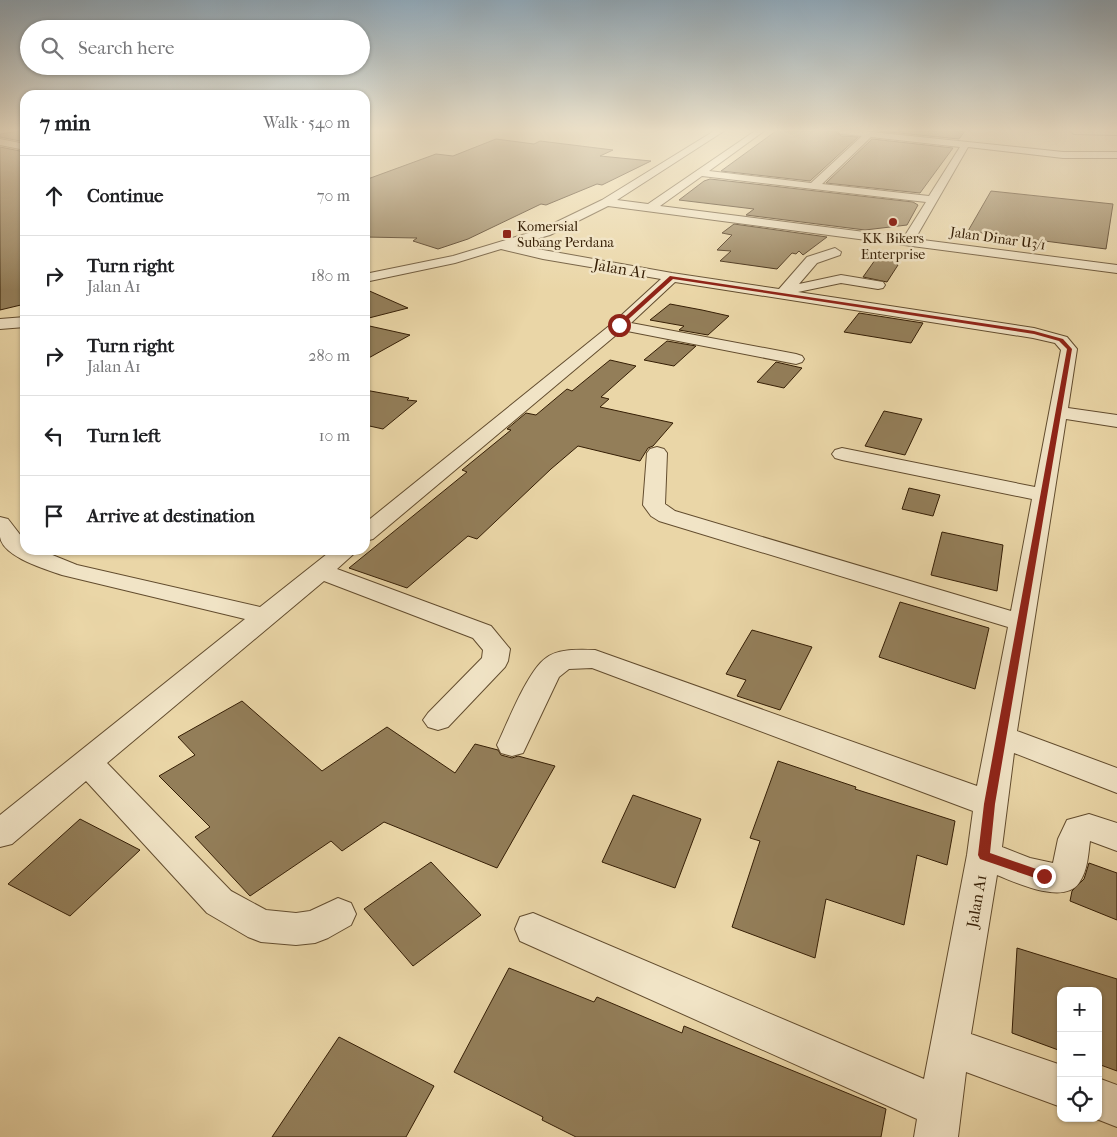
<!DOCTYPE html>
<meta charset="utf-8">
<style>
body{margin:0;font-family:"IM FELL French Canon",serif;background:#f2f2f2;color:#202124}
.controls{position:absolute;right:15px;bottom:15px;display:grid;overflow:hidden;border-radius:10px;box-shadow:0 1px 4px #0004}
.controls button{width:45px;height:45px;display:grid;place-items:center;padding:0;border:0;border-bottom:1px solid #e0e0e0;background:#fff;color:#202124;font:25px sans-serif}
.stop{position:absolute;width:15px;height:15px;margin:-11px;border:4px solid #8f2418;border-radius:50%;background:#fff}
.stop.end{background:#8f2418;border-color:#fff;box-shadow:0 1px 5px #0008}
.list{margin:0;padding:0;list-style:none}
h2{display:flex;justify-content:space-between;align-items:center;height:65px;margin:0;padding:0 20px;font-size:21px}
h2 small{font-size:16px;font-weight:400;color:#757577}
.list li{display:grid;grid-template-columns:32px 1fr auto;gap:15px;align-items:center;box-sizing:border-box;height:80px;padding:0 20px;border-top:1px solid #e0e0e0}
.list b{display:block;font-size:19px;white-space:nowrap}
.list p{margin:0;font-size:16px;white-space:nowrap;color:#757577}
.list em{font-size:16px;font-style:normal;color:#757577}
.icon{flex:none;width:28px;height:28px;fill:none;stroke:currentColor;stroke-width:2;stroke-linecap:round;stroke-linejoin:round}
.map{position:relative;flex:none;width:1117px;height:1137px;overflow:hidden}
.search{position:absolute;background:#fff;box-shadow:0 1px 4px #0004;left:20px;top:20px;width:350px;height:55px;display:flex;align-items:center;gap:12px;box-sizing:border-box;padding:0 18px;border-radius:28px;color:#757577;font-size:19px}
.panel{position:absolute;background:#fff;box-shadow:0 1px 4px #0004;left:20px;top:90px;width:350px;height:465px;border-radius:15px}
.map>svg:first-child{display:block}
.building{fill:#937e59;stroke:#351e05}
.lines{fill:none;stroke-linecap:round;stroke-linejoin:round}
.minor-casing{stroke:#624c2e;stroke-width:2}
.minor{fill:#f1e4c6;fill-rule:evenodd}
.route{fill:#8f2418}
.poi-dot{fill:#8f2418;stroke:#f1e4c6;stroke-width:2}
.labels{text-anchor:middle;stroke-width:5;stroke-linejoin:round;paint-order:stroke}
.far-poi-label{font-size:14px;fill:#351e05;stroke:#f1e4c6;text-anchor:start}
.far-street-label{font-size:14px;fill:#351e05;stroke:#f1e4c6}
.street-label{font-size:16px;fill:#351e05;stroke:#f1e4c6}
</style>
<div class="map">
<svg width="1117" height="1137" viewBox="0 0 1117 1137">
<rect width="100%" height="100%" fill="#ead6a7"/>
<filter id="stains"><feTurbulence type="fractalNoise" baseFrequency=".004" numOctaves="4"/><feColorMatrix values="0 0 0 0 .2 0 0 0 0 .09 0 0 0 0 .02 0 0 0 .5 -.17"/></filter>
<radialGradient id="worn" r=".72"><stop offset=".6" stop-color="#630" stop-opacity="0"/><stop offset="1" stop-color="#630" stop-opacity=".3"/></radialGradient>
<path class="building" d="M19,131H25V142L0,137V134Z
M776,131H835L841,136L858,137L810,181L721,171Z
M879,131H965L959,139Z
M496,139L534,144L540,141L613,150L600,156L651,161L602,185L597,184L546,205L541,204L468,239L438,249L413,241L417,238L365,237V180L436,154L453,156Z
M872,139L953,148L920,193L826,183Z
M0,147L25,152V304L0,310Z
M710,179L913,202L918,205L907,225L865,230L746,215L754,209L679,200L704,181Z
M991,191L1113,204L1106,249L968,231Z
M734,224L827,237L803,255L799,251L796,254L792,253L777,269L720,261L731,251L717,250L732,235L722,233Z
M880,253L898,265L887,282L863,277Z
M365,289L408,308L365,319Z
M670,304L702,310L729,316L708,335L679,330L684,326L650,320Z
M859,313L910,321L923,323L911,343L844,332Z
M365,325L410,335L365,360Z
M667,341L696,346L674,366L644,360Z
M610,360L636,366L601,397L609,399L600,407L673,423L653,446L648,448L640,461L578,446L551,469L477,539L468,536L407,588L349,568L467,472L462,470L511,430L507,429L526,413L536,415L567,389L572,391Z
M776,362L802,368L784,388L757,382Z
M365,390L409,398L407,400L417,401L383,429L365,425Z
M884,411L922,419L905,455L865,446Z
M909,488L940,495L933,516L902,509Z
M942,532L1003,545L997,591L931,575Z
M900,602L989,628L975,689L879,657Z
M752,630L812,647L780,710L737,696L746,680L726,674Z
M242,701L322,771L387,727L455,773L475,744L498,750L501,755L512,758L518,756L555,766L497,868L384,822L342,851L331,841L250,896L195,837L210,827L159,776L195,755L178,737Z
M778,761L856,787L855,789L955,821L947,865L917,855L904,925L826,899L815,958L732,927L760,841L750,838Z
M633,795L701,819L675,888L602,862Z
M80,819L140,850L70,916L8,884Z
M431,862L481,915L413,966L364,909Z
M1089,863L1117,873V920L1070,901L1072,891L1084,879Z
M1017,948L1117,979V1071L1098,1064V991H1061V1051L1012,1033Z
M509,968L594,1002L597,997L682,1033L684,1026L886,1109L881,1137H576L542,1120L543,1117L454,1072Z
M339,1037L434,1086L406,1137H272Z"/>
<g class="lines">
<g class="minor-casing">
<path id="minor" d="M714,131H724L617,200L648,204L755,131H764L709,171L811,183L862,136L841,134L837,131H863L1063,152H1117V158H1063L968,147L915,239L1117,265V273L608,206L550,235L515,245L672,273L779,289L807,257L835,248L841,252L840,255L817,263L799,284L841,275L883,282L885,285L883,288L878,289L841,283L798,292L1034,328L1067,337L1077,349L1068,408L1117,415V427L1066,419L1017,731L1117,768V793L1014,753L1002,847L1030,858L1053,863L1058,839L1067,820L1089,814L1117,823V851L1090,841C1088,855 1088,870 1079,883C1064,905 1016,883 997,875L971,1034L1061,1065V1107L966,1072L958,1137H914L917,1119L520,941L515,929L520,917L533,913L924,1079L967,855L973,811L592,668L569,669L559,677L523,753L512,756L501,753L497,745C507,724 528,670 546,658C559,648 579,650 595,650L977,786L1008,627L659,521L651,516L643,505L647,453L650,449L657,447L664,449L667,453L665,504L675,511L1011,611L1032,499L842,460L835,458L832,454L835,450L842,448L1035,487L1061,350L1055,343L1033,338L675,282L631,323L796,354L802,356L804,359L802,362L796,364L622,330L373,539L365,541V523L614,322L661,279L543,259L501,249L455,263L365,282V274L453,256L542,229L602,200ZM871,137L960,147L929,196L822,184ZM702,176L926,202L904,237L660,206Z
M1070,131H1117V135L1074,134Z
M0,139L25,144V150L0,145Z
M25,317V327L0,329V319Z
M0,517L8,519L25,541V550H40L77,565L260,607L332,550H358L337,569L491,626L510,649L508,661L505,667L448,727L438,730L428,727L423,720L428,713L482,658L483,650L473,638L324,581L107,763L231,891L266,910L296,913L310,911L338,898L351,903L356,914L351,925L328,938L315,943L296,945L261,942L248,937L207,913L86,781L12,844L0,847V815L245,619L62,575C45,569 3,557 0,537C0,531 0,524 0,517Z
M1098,1078L1117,1085V1127L1094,1118H1098Z"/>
</g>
<use href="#minor" class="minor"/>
</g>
<linearGradient id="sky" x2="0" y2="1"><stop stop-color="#90a8b8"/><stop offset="0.45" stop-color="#f6edd7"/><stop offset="1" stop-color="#f6edd7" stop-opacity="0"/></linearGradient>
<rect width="1117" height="290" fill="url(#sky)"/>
<path class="route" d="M670,276L1034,331L1063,339L1072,349L995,804L990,853L1048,873L1050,876L1048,880L1044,881L980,859L978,855L984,804L1067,349L1059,341L1034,334L673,279L621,326H617V324Z"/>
<g class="poi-dot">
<circle cx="893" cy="222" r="5"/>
<rect x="502" y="229" width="10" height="10" rx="2.5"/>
</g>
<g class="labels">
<g class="far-poi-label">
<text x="517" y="231">Komersial<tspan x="517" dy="16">Subang Perdana</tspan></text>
<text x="893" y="243" text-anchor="middle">KK Bikers<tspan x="893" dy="16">Enterprise</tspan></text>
</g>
<g class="far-street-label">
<text transform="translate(998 238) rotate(8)" y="5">Jalan Dinar U3/1</text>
</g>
<g class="street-label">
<text transform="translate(620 268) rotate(10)" y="6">Jalan A1</text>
<text transform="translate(976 901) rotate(-80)" y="6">Jalan A1</text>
</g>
</g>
<rect width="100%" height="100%" filter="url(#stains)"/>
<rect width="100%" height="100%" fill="url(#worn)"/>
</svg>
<div class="controls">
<button>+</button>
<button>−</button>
<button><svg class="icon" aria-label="locate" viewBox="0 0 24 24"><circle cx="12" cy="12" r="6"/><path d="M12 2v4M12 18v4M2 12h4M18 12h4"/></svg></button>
</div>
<div class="stop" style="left:619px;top:325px"></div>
<div class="stop end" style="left:1044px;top:876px"></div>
<div class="search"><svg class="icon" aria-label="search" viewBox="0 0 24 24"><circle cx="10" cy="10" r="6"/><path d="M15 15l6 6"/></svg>Search here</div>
<section class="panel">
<h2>7 min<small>Walk · 540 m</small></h2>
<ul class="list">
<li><svg class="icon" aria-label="ahead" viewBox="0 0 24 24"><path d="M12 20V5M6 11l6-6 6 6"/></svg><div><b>Continue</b></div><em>70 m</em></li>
<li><svg class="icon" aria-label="right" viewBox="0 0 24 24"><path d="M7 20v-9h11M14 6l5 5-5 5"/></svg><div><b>Turn right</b><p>Jalan A1</p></div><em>180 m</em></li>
<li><svg class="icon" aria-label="right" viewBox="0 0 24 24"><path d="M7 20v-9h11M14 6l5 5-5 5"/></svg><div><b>Turn right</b><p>Jalan A1</p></div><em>280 m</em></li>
<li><svg class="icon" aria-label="left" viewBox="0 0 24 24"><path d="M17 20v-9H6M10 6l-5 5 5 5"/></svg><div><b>Turn left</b></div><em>10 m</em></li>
<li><svg class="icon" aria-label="arrive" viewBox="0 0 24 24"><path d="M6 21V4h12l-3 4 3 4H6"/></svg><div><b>Arrive at destination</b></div></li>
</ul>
</section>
</div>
